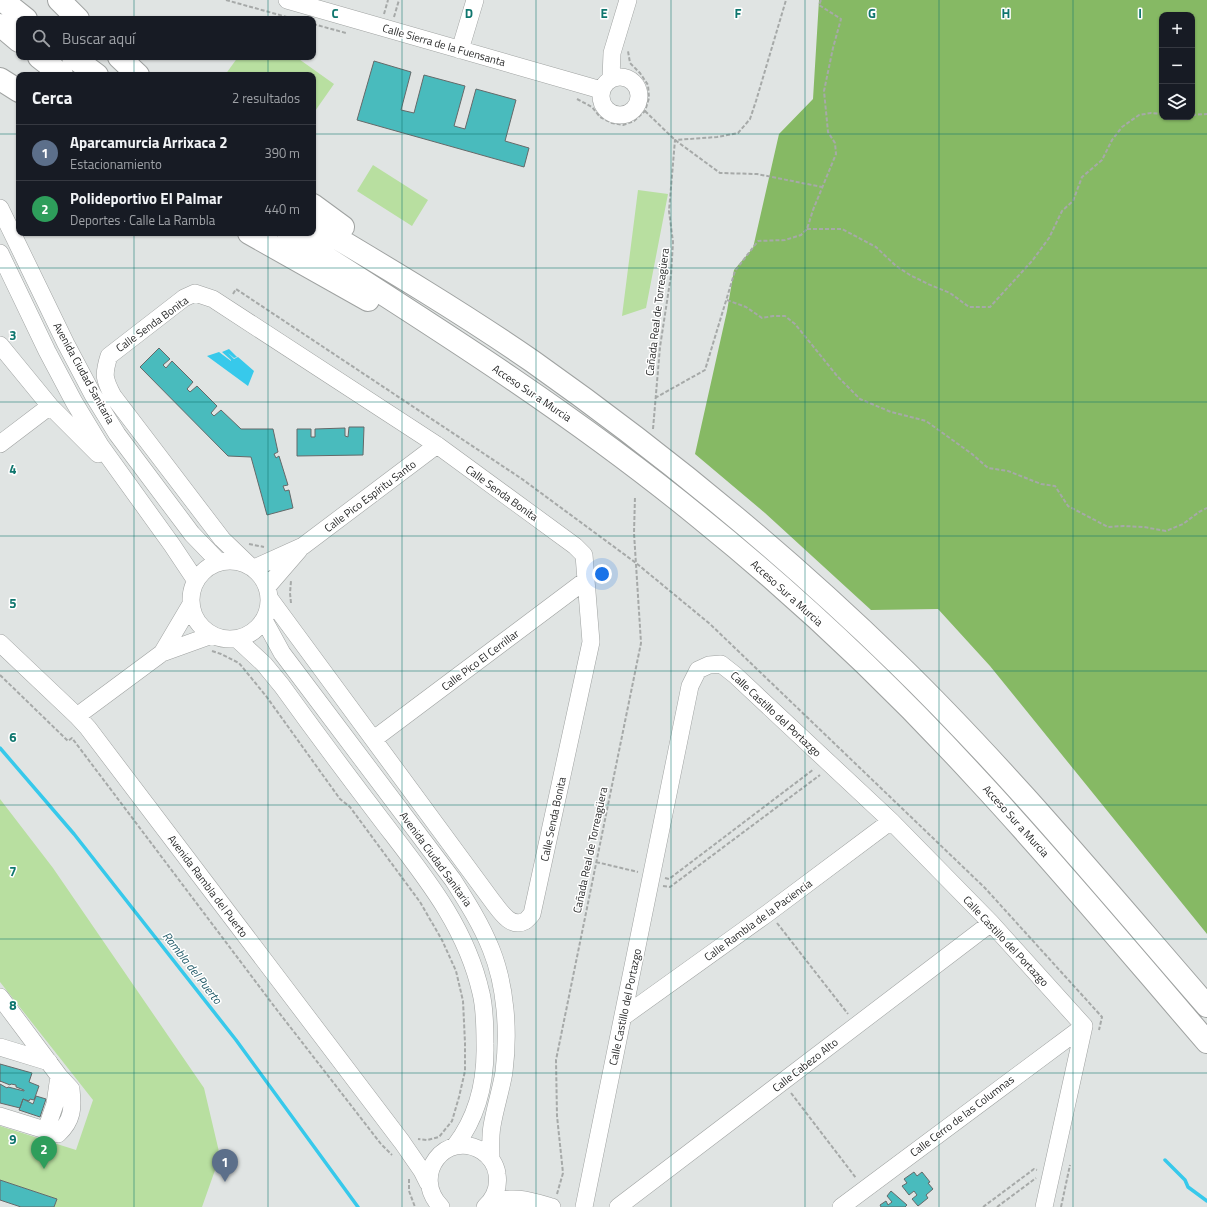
<!DOCTYPE html>
<html lang="es">
<meta charset="utf-8">
<style>
body{margin:0;font-family:"Titillium Web",sans-serif;background:#242831;color:#f1f3f6}
.controls{position:absolute;right:12px;top:12px;display:grid;overflow:hidden;border-radius:8px;box-shadow:0 1px 3px #0004}
.controls button{width:36px;height:36px;display:grid;place-items:center;padding:0;border:0;border-bottom:1px solid #363941;background:#171b24;color:#f1f3f6;font:20px sans-serif}
.you{position:absolute;left:602px;top:574px;width:14px;height:14px;margin:-10px;border:3px solid #fff;border-radius:50%;background:#1a73e8;box-shadow:0 0 0 6px #1a73e833}
.badge{display:grid;place-items:center;width:26px;height:26px;border-radius:50%;background:#2563eb;color:#fff;font-size:13px;font-weight:700}
.pin{position:absolute;translate:-50% -33px;filter:drop-shadow(0 1px 2px #0008)}
.pin::after{content:'';position:absolute;top:21px;width:14px;height:12px;background:inherit;clip-path:polygon(0 0,100% 0,50% 100%)}
.list{margin:0;padding:0;list-style:none}
h2{display:flex;justify-content:space-between;align-items:center;height:52px;margin:0;padding:0 16px;font-size:17px}
h2 small{font-size:13px;font-weight:400;color:#9ea1a6}
.list li{display:grid;grid-template-columns:26px 1fr auto;gap:12px;align-items:center;box-sizing:border-box;height:56px;padding:0 16px;border-top:1px solid #363941}
.list b{display:block;font-size:15px;white-space:nowrap}
.list p{margin:0;font-size:13px;white-space:nowrap;color:#9ea1a6}
.list em{font-size:13px;font-style:normal;color:#9ea1a6}
.icon{flex:none;width:22px;height:22px;fill:none;stroke:currentColor;stroke-width:2;stroke-linecap:round;stroke-linejoin:round}
.map{position:relative;flex:none;width:1207px;height:1207px;overflow:hidden}
.search{position:absolute;background:#171b24;box-shadow:0 1px 3px #0004;left:16px;top:16px;width:300px;height:44px;display:flex;align-items:center;gap:10px;box-sizing:border-box;padding:0 14px;border-radius:8px;color:#9ea1a6;font-size:15px}
.panel{position:absolute;background:#171b24;box-shadow:0 1px 3px #0004;left:16px;top:72px;width:300px;height:164px;border-radius:8px}
.map>svg:first-child{display:block}
.green{fill:#b8dfa0}
.forest{fill:#86b964;fill-rule:evenodd}
.water{fill:#37c9eb}
.lines{fill:none;stroke-linecap:round;stroke-linejoin:round}
.stream{stroke:#37c9eb;stroke-width:3.5}
.building{fill:#49bbbd;stroke:#656969}
.minor-casing{stroke:#9fa2a1;stroke-width:18}
.highway-casing{stroke:#9fa2a1;stroke-width:24}
.path{stroke:#a6a9a8;stroke-width:2;stroke-dasharray:4 2;stroke-linecap:butt}
.minor{stroke:#fff;stroke-width:17}
.highway{stroke:#fff;stroke-width:22}
.grid{fill:none;stroke:#0f766e;stroke-width:1;stroke-opacity:0.55}
.labels{text-anchor:middle;stroke-width:3;stroke-linejoin:round;paint-order:stroke}
.street-label{font-size:11px;fill:#272828;stroke:#fff}
.water-label{font-size:12px;font-style:italic;fill:#215a68;stroke:#fff}
.grid-label{font-size:13px;text-anchor:middle;font-weight:bold;fill:#0f766e;stroke:#fff;stroke-width:3;stroke-linejoin:round;paint-order:stroke}
</style>
<div class="map">
<svg width="1207" height="1207" viewBox="0 0 1207 1207">
<rect width="100%" height="100%" fill="#e0e4e3"/>
<path class="green" d="M238,57H296L334,84L313,114V75H225Z
M373,165L428,200L412,226L357,191Z
M638,190L668,194L646,308L622,316Z
M0,799L53,868L204,1088L220,1156L202,1207H54L57,1199L0,1180V1126L76,1150L93,1100L0,982Z"/>
<path class="forest" d="M819,0H1207V934L990,666L938,609L871,610L765,513L695,454L727,311L734,270L753,248L779,134L813,99ZM1162,15H1192V117H1162Z"/>
<path class="water" d="M229,349L237,357L234,358L228,353L234,359L238,357L254,371L248,386L207,356L219,352L231,361V360L222,352Z"/>
<g class="lines">
<path class="stream" d="M0,748L74,834L236,1040L358,1207
M1165,1160L1185,1180L1188,1187L1207,1201"/>
</g>
<path class="building" d="M374,61L411,72L401,110L414,113L424,75L465,86L454,126L465,129L476,89L516,100L505,141L529,148L524,167L357,120Z
M159,348L170,359L163,365L166,368L172,361L193,382L187,389L190,392L197,386L217,406L211,413L214,416L221,410L241,429H273L278,452L274,454L276,458L279,456L288,485L283,486L285,491L289,490L293,508L267,515L251,457L228,456L140,367Z
M349,427H364L363,455L297,456V429H311V437H315V429L345,428V436L348,437Z
M0,1064L32,1073L29,1082L39,1086L34,1100L30,1099L29,1101L23,1099L20,1108L0,1103V1084L7,1088L8,1087L24,1091V1090L16,1087V1085L11,1084L10,1085L0,1081V1082Z
M36,1096L46,1099L40,1117L19,1110L23,1099L33,1104Z
M914,1172L917,1176L922,1172L930,1182L928,1183L933,1189L926,1195L928,1198L918,1206L912,1199L917,1195L914,1191L909,1195L902,1186L907,1183L904,1179Z
M0,1180L57,1199L54,1207H21L0,1200Z
M891,1191L907,1205L905,1207H881L880,1205L886,1201L888,1205L892,1202L887,1196Z"/>
<g class="lines">
<g class="minor-casing">
<path id="minor" d="M287,0L601,90
M460,50L475,0
M601 96a19 19 0 1 1 38 0a19 19 0 1 1-38 0Z
M611,78L612,53L628,0
M0,208L66,344L93,395L117,434L192,534L219,562
M0,253L47,351L74,402L100,445L172,545L196,581
M0,345L50,406L98,454
M0,444L50,406
M191 600a39 39 0 1 1 78 0a39 39 0 1 1-78 0Z
M249,565L222,539L113,396C104,379 103,375 109,356L184,298L195,293L213,299L437,445L575,546L584,555L591,642L532,914C530,916 527,920 525,921C511,929 500,911 493,902L270,599
M254,568L303,546L437,445
M267,587L299,550
M264,620L282,653L453,880C467,902 481,924 491,949C506,986 509,1032 504,1072C501,1090 495,1108 492,1126C490,1137 491,1148 491,1159
M237,639L264,664L282,686C313,729 345,772 377,814C420,871 465,922 481,993C485,1009 485,1027 485,1044C486,1082 478,1116 455,1146
M0,643L77,716L88,728L402,1142L422,1171L428,1183
M162,653L191,604
M77,716L162,653L212,635
M374,739L586,580
M0,997L59,1076
M623,1017L768,913L891,821
M0,1047L49,1062
M0,1116L58,1134C73,1120 73,1108 71,1089L59,1076L55,1104L46,1130
M489,1203C514,1195 528,1200 552,1207
M441,1207C410,1175 446,1129 482,1151C490,1156 496,1165 497,1174C499,1187 495,1198 485,1207
M584,1207L690,686L698,670L709,665L721,664L735,675L891,821L991,923L1084,1026L1044,1207
M618,1207L991,923
M841,1207L1084,1026"/>
</g>
<g class="highway-casing">
<path id="highway" d="M2,0L26,19
M59,0L78,19
M0,25L19,41
M39,57L62,75
M73,57L97,75
M119,57L138,75
M0,79L19,91
M313,205L343,227
M313,224C387,268 461,312 532,361C661,452 784,553 897,663C1008,771 1106,890 1207,1006
M249,233L368,300
M288,233C429,323 571,412 700,518C799,598 893,687 979,781C1058,866 1132,955 1207,1042"/>
</g>
<path class="path" d="M226,0L294,19
M384,14L388,0
M394,17L399,0
M313,24L346,33
M577,99L592,107L600,117L612,123L623,125L634,121L645,111L649,98L648,85L640,73L630,63L628,51
M645,111L675,140L720,173L757,174L822,187
M1192,115L1207,114
M807,229H842L876,247L896,266L910,275L928,284L950,293L969,307H990L1032,261L1049,238L1062,211L1073,201L1082,177L1102,160L1112,140L1122,127L1139,115L1151,113L1162,114
M233,294L236,289L522,479L636,563L710,624L985,888L1102,1017L1099,1030
M727,300L746,307L762,318L773,316H785L795,324L838,377L860,399L891,412L926,421L972,454L988,468L1008,471L1041,484L1055,486L1068,506L1108,527L1123,526L1144,527L1166,531L1183,524L1199,512L1207,508
M655,398L705,370L735,271L758,241L785,240L801,235L807,229L813,210L836,154L835,143L828,132L824,91L833,48L841,19L819,5L821,0
M653,429L660,347L671,275L673,242L669,211L675,140L717,137L738,133L750,119L756,101L786,0
M249,544L264,547
M291,603L290,593L291,581
M212,651L221,654L239,663L266,696L340,799L350,807L420,902L442,940L456,971L463,1001L465,1043V1071L459,1097L452,1121L439,1137L427,1140L418,1139
M0,675L68,741L72,738L277,1010L381,1144L392,1155
M596,862L638,872
M665,878L669,879L814,769
M663,886L670,887L820,775
M777,923L848,1014
M791,1093L856,1178
M409,1179V1191L415,1207
M557,1194L563,1173L557,1116L556,1060L641,643L634,533L635,496
M983,1207L1034,1169L1037,1170
M997,1207L1036,1178
M1061,1207L1070,1165"/>
<use href="#minor" class="minor"/>
<use href="#highway" class="highway"/>
</g>
<path class="grid" d="M134,0V19M268,0V19M402,0V1207M536,0V1207M671,0V1207M805,0V1207M939,0V1207M1073,0V1207M134,57V75M268,57V75M0,134H19M313,134H1207M134,233V1207M268,233V1207M0,268H1207M0,402H1207M0,536H1207M0,671H1207M0,805H1207M0,939H1207M0,1073H1207"/>
<g class="labels">
<g class="street-label">
<text transform="translate(444 45) rotate(16)" y="4">Calle Sierra de la Fuensanta</text>
<text transform="translate(657 312) rotate(-83)" y="4">Cañada Real de Torreagüera</text>
<text transform="translate(152 324) rotate(-36)" y="4">Calle Senda Bonita</text>
<text transform="translate(84 373) rotate(61)" y="4">Avenida Ciudad Sanitaria</text>
<text transform="translate(532 393) rotate(34)" y="4">Acceso Sur a Murcia</text>
<text transform="translate(502 493) rotate(36)" y="4">Calle Senda Bonita</text>
<text transform="translate(370 496) rotate(-37)" y="4">Calle Pico Espíritu Santo</text>
<text transform="translate(787 593) rotate(42)" y="4">Acceso Sur a Murcia</text>
<text transform="translate(480 660) rotate(-37)" y="4">Calle Pico El Cerrillar</text>
<text transform="translate(776 714) rotate(43)" y="4">Calle Castillo del Portazgo</text>
<text transform="translate(553 819) rotate(-78)" y="4">Calle Senda Bonita</text>
<text transform="translate(1016 821) rotate(48)" y="4">Acceso Sur a Murcia</text>
<text transform="translate(590 850) rotate(-78)" y="4">Cañada Real de Torreagüera</text>
<text transform="translate(436 859) rotate(54)" y="4">Avenida Ciudad Sanitaria</text>
<text transform="translate(208 886) rotate(53)" y="4">Avenida Rambla del Puerto</text>
<text transform="translate(758 920) rotate(-36)" y="4">Calle Rambla de la Paciencia</text>
<text transform="translate(1006 941) rotate(47)" y="4">Calle Castillo del Portazgo</text>
<text transform="translate(625 1007) rotate(-78)" y="4">Calle Castillo del Portazgo</text>
<text transform="translate(805 1065) rotate(-38)" y="4">Calle Cabezo Alto</text>
<text transform="translate(962 1116) rotate(-37)" y="4">Calle Cerro de las Columnas</text>
</g>
<g class="water-label">
<text transform="translate(192 968) rotate(52)" y="4">Rambla del Puerto</text>
</g>
</g>
<g class="grid-label">
<text x="335" y="18">C</text>
<text x="469" y="18">D</text>
<text x="604" y="18">E</text>
<text x="738" y="18">F</text>
<text x="872" y="18">G</text>
<text x="1006" y="18">H</text>
<text x="1140" y="18">I</text>
<text x="13" y="340">3</text>
<text x="13" y="474">4</text>
<text x="13" y="608">5</text>
<text x="13" y="742">6</text>
<text x="13" y="876">7</text>
<text x="13" y="1010">8</text>
<text x="13" y="1144">9</text>
</g>
</svg>
<div class="controls">
<button>+</button>
<button>−</button>
<button><svg class="icon" aria-label="layers" viewBox="0 0 24 24"><path d="M12 4l9 5-9 5-9-5zM3 14l9 5 9-5"/></svg></button>
</div>
<div class="you"></div>
<div class="pin badge" style="left:225px;top:1182px;background:#5c6f8a">1</div>
<div class="pin badge" style="left:44px;top:1169px;background:#2e9e5b">2</div>
<div class="search"><svg class="icon" aria-label="search" viewBox="0 0 24 24"><circle cx="10" cy="10" r="6"/><path d="M15 15l6 6"/></svg>Buscar aquí</div>
<section class="panel">
<h2>Cerca<small>2 resultados</small></h2>
<ul class="list">
<li><span class="badge" style="background:#5c6f8a">1</span><div><b>Aparcamurcia Arrixaca 2</b><p>Estacionamiento</p></div><em>390 m</em></li>
<li><span class="badge" style="background:#2e9e5b">2</span><div><b>Polideportivo El Palmar</b><p>Deportes · Calle La Rambla</p></div><em>440 m</em></li>
</ul>
</section>
</div>
